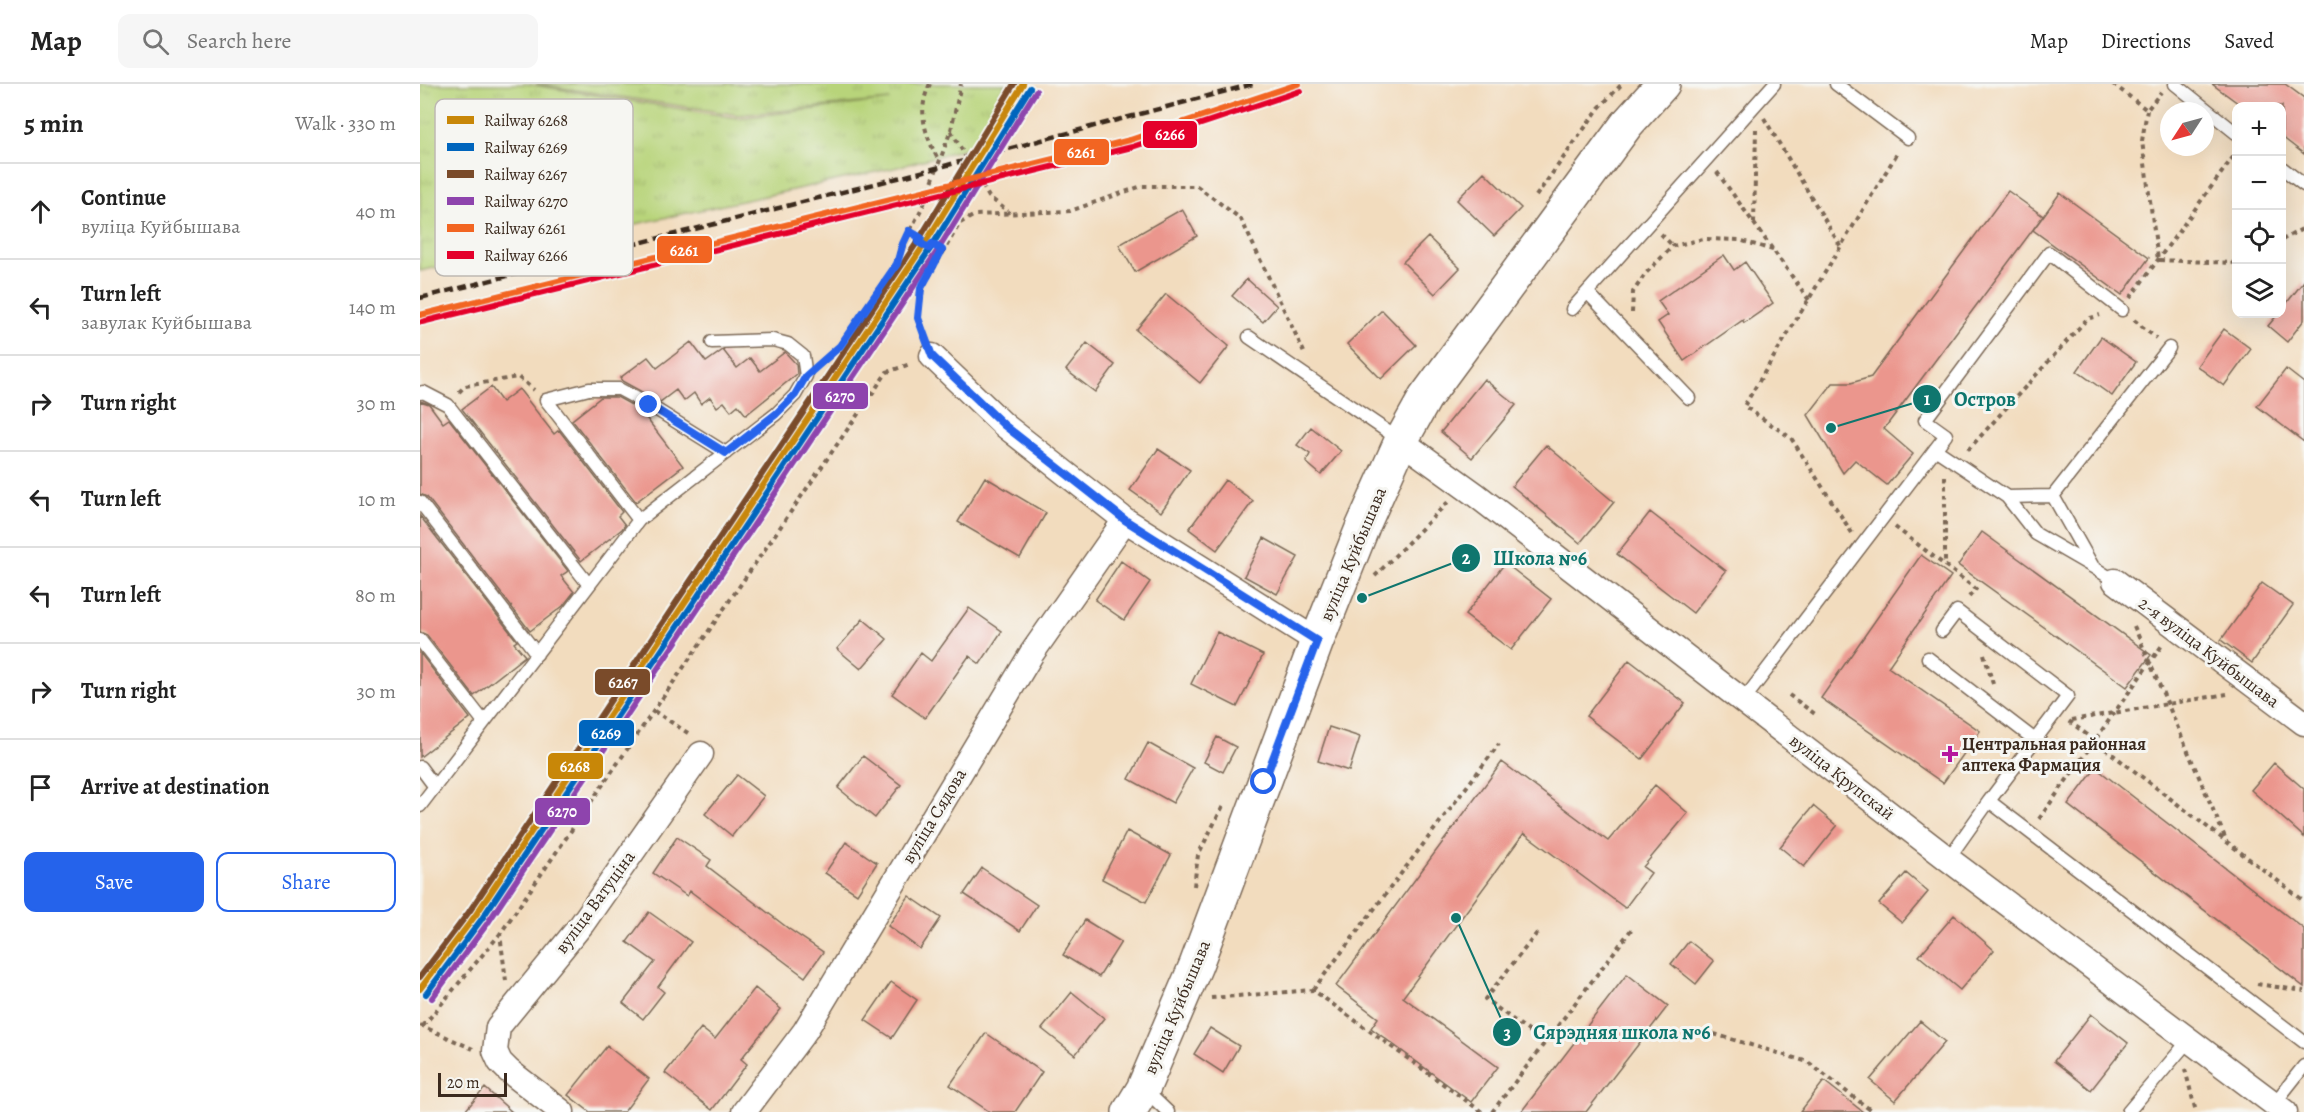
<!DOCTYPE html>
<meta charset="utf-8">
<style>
body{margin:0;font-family:Alegreya,serif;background:#f6f6f6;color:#222}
.controls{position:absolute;right:18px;top:18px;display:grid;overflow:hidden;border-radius:12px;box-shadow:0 6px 24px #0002}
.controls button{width:54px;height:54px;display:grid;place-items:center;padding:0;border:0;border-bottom:2px solid #e0e0e0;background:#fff;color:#222;font:30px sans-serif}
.compass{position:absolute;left:1740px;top:18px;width:54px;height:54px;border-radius:50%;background:#fff;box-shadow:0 6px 24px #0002;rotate:234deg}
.scale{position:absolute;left:18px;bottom:15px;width:69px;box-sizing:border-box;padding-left:6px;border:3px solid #3b2a1e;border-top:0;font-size:16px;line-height:21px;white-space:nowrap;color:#3b2a1e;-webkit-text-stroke:4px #f6f6f2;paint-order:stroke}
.stop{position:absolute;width:18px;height:18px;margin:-14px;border:4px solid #2563eb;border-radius:50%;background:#fff}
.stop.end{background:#2563eb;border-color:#fff;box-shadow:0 2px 6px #0008}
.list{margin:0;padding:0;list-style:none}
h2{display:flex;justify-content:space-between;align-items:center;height:78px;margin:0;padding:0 24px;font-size:26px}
h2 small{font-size:20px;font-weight:400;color:#767676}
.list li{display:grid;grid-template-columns:39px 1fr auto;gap:18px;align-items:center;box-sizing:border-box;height:96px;padding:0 24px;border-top:2px solid #e0e0e0}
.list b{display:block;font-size:22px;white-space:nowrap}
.list p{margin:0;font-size:20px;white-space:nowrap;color:#767676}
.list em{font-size:20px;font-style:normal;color:#767676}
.actions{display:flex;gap:12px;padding:18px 24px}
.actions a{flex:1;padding:14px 0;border:2px solid #2563eb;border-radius:12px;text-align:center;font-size:21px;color:#2563eb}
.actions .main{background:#2563eb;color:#fff}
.icon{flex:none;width:33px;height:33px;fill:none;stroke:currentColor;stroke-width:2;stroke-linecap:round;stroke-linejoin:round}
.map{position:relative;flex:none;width:1884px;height:1028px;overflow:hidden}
header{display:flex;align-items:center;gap:36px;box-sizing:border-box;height:84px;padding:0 30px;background:#fff;border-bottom:2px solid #e0e0e0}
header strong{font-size:28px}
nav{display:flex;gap:33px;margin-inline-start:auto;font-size:21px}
.search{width:420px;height:54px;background:#f6f6f6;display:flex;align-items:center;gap:15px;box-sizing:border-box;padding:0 21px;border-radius:12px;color:#767676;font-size:22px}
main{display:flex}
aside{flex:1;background:#fff}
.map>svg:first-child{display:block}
.grass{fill:url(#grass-tufts);stroke:#7a7f4c;stroke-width:1.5}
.building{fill:#eb968d}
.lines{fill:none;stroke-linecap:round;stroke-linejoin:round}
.lane-casing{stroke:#7b6856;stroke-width:15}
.street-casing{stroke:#7b6856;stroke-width:27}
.secondary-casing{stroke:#7b6856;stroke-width:36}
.path{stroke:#7b6856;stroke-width:4;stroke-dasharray:4.5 4.5;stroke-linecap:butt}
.lane{stroke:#fff;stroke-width:12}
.street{stroke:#fff;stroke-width:24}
.secondary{stroke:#fff;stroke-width:33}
.rail{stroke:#3b2a1e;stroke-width:4.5;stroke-dasharray:9 4.5;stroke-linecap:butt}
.rail-1-casing{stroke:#f6f6f2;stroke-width:10}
.rail-2-casing{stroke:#f6f6f2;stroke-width:10}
.rail-3-casing{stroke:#f6f6f2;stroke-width:10}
.rail-4-casing{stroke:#f6f6f2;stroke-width:10}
.rail-5-casing{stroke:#f6f6f2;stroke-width:10}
.rail-6-casing{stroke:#f6f6f2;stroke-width:10}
.rail-1{stroke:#c88708;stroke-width:6}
.rail-2{stroke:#0065bd;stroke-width:6}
.rail-3{stroke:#7a4b2a;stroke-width:6}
.rail-4{stroke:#8e44ad;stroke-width:6}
.rail-5{stroke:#f26522;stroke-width:6}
.rail-6{stroke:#e4002b;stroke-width:6}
.route{stroke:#2563eb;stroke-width:8}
.poi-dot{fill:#b5179e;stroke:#f6f6f2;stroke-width:2}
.labels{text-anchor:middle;stroke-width:6;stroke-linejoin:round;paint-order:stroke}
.street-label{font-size:18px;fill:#3b2a1e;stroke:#f6f6f2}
.poi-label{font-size:18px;font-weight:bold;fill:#3b2a1e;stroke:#f6f6f2;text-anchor:start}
.key{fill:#f6f6f2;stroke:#beb9b2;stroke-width:1.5}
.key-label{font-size:16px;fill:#3b2a1e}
.leader{fill:none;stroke:#0f766e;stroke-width:2}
.callout-dot{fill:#0f766e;stroke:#f6f6f2;stroke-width:2}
.mark-label{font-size:18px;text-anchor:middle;font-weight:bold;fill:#fff}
.callout-label{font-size:20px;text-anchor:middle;font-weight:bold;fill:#0f766e;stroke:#f6f6f2;stroke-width:6;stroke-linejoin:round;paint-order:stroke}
.line-badge{stroke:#f6f6f2;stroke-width:2}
.badge-label{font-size:16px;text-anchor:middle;font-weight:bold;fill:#fff}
</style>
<header>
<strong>Map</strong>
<div class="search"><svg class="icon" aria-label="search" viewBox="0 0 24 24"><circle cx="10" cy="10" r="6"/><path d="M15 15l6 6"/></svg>Search here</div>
<nav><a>Map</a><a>Directions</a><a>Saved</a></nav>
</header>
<main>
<aside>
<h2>5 min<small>Walk · 330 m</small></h2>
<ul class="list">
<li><svg class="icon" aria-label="ahead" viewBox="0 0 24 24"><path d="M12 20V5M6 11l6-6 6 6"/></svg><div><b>Continue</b><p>вуліца Куйбышава</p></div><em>40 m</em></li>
<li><svg class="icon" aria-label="left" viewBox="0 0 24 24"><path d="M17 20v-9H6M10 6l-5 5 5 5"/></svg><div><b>Turn left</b><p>завулак Куйбышава</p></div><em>140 m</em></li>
<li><svg class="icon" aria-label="right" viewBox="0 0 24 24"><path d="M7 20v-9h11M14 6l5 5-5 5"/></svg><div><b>Turn right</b></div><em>30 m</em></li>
<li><svg class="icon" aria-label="left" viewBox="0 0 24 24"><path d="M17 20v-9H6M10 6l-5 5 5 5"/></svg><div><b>Turn left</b></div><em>10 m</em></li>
<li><svg class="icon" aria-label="left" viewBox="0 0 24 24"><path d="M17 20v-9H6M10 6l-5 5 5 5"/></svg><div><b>Turn left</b></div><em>80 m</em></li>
<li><svg class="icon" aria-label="right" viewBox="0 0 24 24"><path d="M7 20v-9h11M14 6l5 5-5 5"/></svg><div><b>Turn right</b></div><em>30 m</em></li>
<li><svg class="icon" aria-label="arrive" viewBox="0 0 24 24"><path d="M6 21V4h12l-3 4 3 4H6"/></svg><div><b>Arrive at destination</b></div></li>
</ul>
<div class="actions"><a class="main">Save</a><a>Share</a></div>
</aside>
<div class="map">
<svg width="1884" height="1028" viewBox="0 0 1884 1028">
<defs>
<pattern id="grass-tufts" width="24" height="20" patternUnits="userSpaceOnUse" patternTransform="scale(1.5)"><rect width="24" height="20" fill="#b8d47a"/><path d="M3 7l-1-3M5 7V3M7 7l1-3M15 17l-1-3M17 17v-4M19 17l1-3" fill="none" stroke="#9fb669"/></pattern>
</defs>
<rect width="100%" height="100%" fill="#f6f6f2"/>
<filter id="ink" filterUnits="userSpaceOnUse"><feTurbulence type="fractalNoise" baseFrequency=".0167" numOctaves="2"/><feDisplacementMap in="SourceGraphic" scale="12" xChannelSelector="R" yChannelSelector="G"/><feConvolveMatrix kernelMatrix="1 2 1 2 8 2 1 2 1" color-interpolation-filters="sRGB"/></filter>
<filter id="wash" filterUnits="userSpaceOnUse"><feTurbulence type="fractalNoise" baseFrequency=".008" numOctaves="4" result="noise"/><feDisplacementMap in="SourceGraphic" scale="24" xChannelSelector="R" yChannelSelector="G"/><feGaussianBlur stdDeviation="1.35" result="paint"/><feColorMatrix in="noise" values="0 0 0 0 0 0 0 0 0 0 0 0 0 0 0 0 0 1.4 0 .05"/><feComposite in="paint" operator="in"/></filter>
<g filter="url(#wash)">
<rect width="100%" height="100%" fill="#f2dcbe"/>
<path class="grass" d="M0,0H107L318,34L470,16L319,31L116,0H586L554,62L474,84L0,187Z"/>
<g id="blocks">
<path class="building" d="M1792,0H1865L1884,14V70L1862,53V22H1822Z
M1064,88L1101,124L1074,152L1037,116Z
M1588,107L1623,132L1464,345L1493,370L1467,401L1435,376L1423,389L1388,331L1413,299H1431L1451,293Z
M1640,109L1729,174L1702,211L1613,146Z
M762,125L777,152L715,188L699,161Z
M1008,153L1040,184L1015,210L983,178Z
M1304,171L1314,186L1325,178L1353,219L1324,239L1323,236L1264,277L1238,238L1248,231L1238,217Z
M827,195L857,222L843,238L812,212Z
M1884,197V236L1867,258L1848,242L1858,230H1862V225Z
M746,210L809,262L780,299L716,246Z
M962,226L996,261L961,295L927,260Z
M1804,245L1831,265L1804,302L1777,282Z
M1681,253L1716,278L1692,312L1657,287Z
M271,258L286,278L303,266L317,284L330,274L340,287L365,268L376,280L377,290L326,331L318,321L311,327L304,318L297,323L290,313L281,320L274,309L264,317L256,306L240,318L202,297L200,294L228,273L237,284Z
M667,259L695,281L675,308L646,286Z
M1866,285L1884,299V358L1837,322Z
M1064,295L1096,321L1052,374L1021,348Z
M71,303L82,318L99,305L134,350L139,346L202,428L198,432L205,441L202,445L161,477L42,325Z
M181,313H197L226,329L224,331L263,382L216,418L152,336Z
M0,317L9,320L23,339L29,335L148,487L141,492L154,508L143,522L110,547L7,413L0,410Z
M891,343L921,367L901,391L886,378L890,370L877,361Z
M1126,361L1194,418L1160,459L1092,402Z
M738,365L770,386L741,428L710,406Z
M565,393L626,429L600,474L538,438Z
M805,396L833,417L797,466L769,445Z
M1230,428L1306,487L1273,529L1197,470Z
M0,432L97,557L94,559L105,572L54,612L7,551L0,548Z
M1562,448L1731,571L1707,603L1538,481Z
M844,454L878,473L857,510L824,492Z
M1501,471L1531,492L1468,583L1560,647L1523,699L1401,614Z
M701,477L730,498L704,536L675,516Z
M1085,479L1131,515L1091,566L1045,531Z
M1842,499L1873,521L1832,579L1801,556Z
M549,524L582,547L560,580L549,572L505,634L472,610L501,569L511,577Z
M443,535L467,555L441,585L417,565Z
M797,548L843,571L817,623L771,600Z
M0,569L50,634L0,673Z
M1209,576L1265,619L1222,675L1166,632Z
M909,643L940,653L929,687L898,677Z
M797,653L816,663L803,688L784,678Z
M728,659L773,684L753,719L709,695Z
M443,672L481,701L455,734L418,704Z
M1082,678L1188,757L1235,701L1268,729L1223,783L1231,789L1205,824L1104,749L983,913L1078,983L1051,1018L951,944L958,934L916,902Z
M1854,679L1884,705V753L1831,706Z
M1676,684L1884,845V903L1648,721Z
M317,691L344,712L312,752L285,730Z
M1393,722L1417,742L1384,783L1360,763Z
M707,747L751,771L726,818L682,795Z
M257,753L291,776L287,782L369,845L403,868L385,893L270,807L267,812L233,789Z
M426,758L457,779L437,810L405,789Z
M562,784L617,821L600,847L544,810Z
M1486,789L1508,808L1482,839L1459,820Z
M489,812L521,834L500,865L468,842Z
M229,828L271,858L238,903L244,908L223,935L203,919L235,878L207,858Z
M1534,831L1574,866L1540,906L1499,872Z
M665,836L701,858L679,893L643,871Z
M1269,857L1294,877L1276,900L1251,880Z
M1207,890L1248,922L1166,1028H1101Z
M471,898L497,916L472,954L445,936Z
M335,904L361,925L321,975L327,980L292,1026L245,989L281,944L295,955Z
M652,908L684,934L655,971L622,945Z
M1671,930L1708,959L1671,1006L1634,977Z
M1500,937L1525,958L1475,1017L1450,996Z
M790,944L819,962L803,989L774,970Z
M566,949L622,988L595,1028H570L530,1001Z
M187,962L229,995L204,1028H170L148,1011Z
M1404,997L1443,1028H1380Z
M65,1004L92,1028H44Z"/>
</g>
</g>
<g filter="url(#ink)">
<use href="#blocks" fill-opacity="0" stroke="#7b6856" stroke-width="1.5"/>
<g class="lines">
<g class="lane-casing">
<path id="lane" d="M1416,0L1488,54
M1755,0L1816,49
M1862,84L1884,101
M1168,209L1269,314
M1152,225L1354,0
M829,253L980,356
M0,309L3,308L28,321L169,501
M1515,365L1587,413L1633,412L1673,483L1695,497
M1633,412L1749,264
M1587,413L1616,450L1673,483
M0,418L117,570
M219,436L126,316L169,305H199L229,321L306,369
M1522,547L1537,527L1648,612L1569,717
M0,556L64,638
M1508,574L1615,656
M1323,617L1526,351L1505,336L1629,169L1702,226
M0,683L15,703
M0,722L219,436L356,330L375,311L386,292L383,272L368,260L353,256L292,258
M1528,775L1569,717L1884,958
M724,1005L748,1028
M1854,1020L1884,982
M1708,1028L1769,956"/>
</g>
<g class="street-casing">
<path id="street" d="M512,272L584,341L705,436L897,557
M981,357L1056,411L1528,775L1865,1028
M1695,497L1884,639
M142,1028L89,987L80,978L75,967L78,943L162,840L281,670
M324,1028L385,947L612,569L705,436"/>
</g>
<g class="secondary-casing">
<path id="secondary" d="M709,1028L723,1005L776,881L897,557L943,442L981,357L1005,314L1207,40L1243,0"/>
</g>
<path class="path" d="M510,0C496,27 506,53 519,77
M1693,0L1727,26L1741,8
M1727,26L1722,57L1738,176L1816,179
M1344,34L1421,163
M531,47L569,113L590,129
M1297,88L1389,216
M1116,112L1179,24L1202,0
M1334,139L1336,45
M489,147L501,154L498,158L509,164L512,160L522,166
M1241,150L1253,162
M1862,156L1884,144
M1710,214L1816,69
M1212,229L1213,208L1226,189L1253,162L1283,155L1319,156L1353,166
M1714,236L1736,254
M505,253L498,234L502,204L540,139L555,131L650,127L722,102H777L821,135L884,268
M401,279L420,262L477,180L482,162L504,120L531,46L541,0
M39,308L45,302L98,293L114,306
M1548,366L1667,235L1680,231
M1525,392V481
M1475,443L1556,505L1547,515
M1432,449L1371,354L1324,322L1478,68
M955,492L1028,418
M1714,542L1807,758
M1564,570L1573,600
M1369,611L1395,630
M234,627L271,651
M1652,636L1807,610
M1649,637L1884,817
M1619,735L1743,560
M774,802L778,771L804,720
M1117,849L1065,915L1125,959
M86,897L80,850L467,288L490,280
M1837,900L1884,907
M893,906L1079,660
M791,914L893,906L1062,1028
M0,941L53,965
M3,942L80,850
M1294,950L1388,978L1453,1028
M1765,985L1776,1028
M1072,1028L1214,842"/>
<use href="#lane" class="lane"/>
<use href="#street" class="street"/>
<use href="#secondary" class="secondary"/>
<path class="rail" d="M0,214L490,91L833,0"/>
<g class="rail-1-casing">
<path id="rail-1" d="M0,905L55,832L504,161L603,0"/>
</g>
<g class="rail-2-casing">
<path id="rail-2" d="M6,910L61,836L510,165L610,4"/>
</g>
<g class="rail-3-casing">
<path id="rail-3" d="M0,893L49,828L498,157L594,0"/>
</g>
<g class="rail-4-casing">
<path id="rail-4" d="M12,914L67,840L516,169L616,7"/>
</g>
<g class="rail-5-casing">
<path id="rail-5" d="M0,231L710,56L878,0"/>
</g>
<g class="rail-6-casing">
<path id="rail-6" d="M2,238L712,63L880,7"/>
</g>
<use href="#rail-1" class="rail-1"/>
<use href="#rail-2" class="rail-2"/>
<use href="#rail-3" class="rail-3"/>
<use href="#rail-4" class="rail-4"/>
<use href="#rail-5" class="rail-5"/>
<use href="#rail-6" class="rail-6"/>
</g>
</g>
<g class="lines" filter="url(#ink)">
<path class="route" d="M229,321L306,369L356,330L375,311L386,292L420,262L477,180L482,162L489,147L501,154L498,158L509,164L512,160L522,166L501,204L498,234L512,272L584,341L705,436L897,557L844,698"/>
</g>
<path class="poi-dot" d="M1527 661h6v6h6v6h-6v6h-6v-6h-6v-6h6z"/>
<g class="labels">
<g class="street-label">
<text transform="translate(933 470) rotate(-67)" y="6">вуліца Куйбышава</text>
<text transform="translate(1789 568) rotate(37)" y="6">2-я вуліца Куйбышава</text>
<text transform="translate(1422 693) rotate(38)" y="6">вуліца Крупскай</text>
<text transform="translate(514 732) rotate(-59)" y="6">вуліца Сядова</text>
<text transform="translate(175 818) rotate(-54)" y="6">вуліца Ватуціна</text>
<text transform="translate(757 923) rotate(-67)" y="6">вуліца Куйбышава</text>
</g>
<g class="poi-label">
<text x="1542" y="666">Центральная районная<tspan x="1542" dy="21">аптека Фармация</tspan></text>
</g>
</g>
<rect x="15" y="15" width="198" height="177" rx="9" class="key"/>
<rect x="27" y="32" width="27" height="8" fill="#c88708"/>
<rect x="27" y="59" width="27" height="8" fill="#0065bd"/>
<rect x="27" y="86" width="27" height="8" fill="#7a4b2a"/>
<rect x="27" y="113" width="27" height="8" fill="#8e44ad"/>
<rect x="27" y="140" width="27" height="8" fill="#f26522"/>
<rect x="27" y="167" width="27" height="8" fill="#e4002b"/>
<g class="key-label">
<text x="64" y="42">Railway 6268</text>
<text x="64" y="69">Railway 6269</text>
<text x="64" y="96">Railway 6267</text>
<text x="64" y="123">Railway 6270</text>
<text x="64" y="150">Railway 6261</text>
<text x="64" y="177">Railway 6266</text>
</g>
<path class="leader" d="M1411 344L1507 315M942 514L1046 474M1036 834L1087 948"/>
<g class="callout-dot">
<circle cx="1411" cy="344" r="6"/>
<circle cx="942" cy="514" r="6"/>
<circle cx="1036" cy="834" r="6"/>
<circle cx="1507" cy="315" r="15"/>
<circle cx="1046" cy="474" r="15"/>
<circle cx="1087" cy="948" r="15"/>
</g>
<g class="mark-label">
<text x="1507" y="321">1</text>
<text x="1046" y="480">2</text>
<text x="1087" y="955">3</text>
</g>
<g class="callout-label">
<text x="1565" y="322">Остров</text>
<text x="1120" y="481">Школа №6</text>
<text x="1202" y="955">Сярэдняя школа №6</text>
</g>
<g class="line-badge">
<rect x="722" y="36" width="56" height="29" rx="6" fill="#e4002b"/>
<rect x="633" y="54" width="57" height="28" rx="6" fill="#f26522"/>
<rect x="236" y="151" width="57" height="29" rx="6" fill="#f26522"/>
<rect x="392" y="298" width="57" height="28" rx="6" fill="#8e44ad"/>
<rect x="174" y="584" width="57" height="28" rx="6" fill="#7a4b2a"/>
<rect x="158" y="635" width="57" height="28" rx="6" fill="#0065bd"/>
<rect x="127" y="668" width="57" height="28" rx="6" fill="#c88708"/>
<rect x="114" y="713" width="57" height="29" rx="6" fill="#8e44ad"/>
</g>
<g class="badge-label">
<text x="750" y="56">6266</text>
<text x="661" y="74">6261</text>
<text x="264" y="172">6261</text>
<text x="420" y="318">6270</text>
<text x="203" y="604">6267</text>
<text x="186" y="655">6269</text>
<text x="155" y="688">6268</text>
<text x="142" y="733">6270</text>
</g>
</svg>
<div class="controls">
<button>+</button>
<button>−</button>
<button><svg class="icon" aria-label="locate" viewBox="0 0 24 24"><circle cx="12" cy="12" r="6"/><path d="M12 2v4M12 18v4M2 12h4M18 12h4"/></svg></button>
<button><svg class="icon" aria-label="layers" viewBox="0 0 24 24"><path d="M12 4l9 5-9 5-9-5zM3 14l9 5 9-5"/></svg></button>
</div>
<svg class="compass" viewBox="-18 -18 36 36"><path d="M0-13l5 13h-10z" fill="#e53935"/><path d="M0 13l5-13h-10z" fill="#767676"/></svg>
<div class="scale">20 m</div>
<div class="stop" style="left:844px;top:698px"></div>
<div class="stop end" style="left:229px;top:321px"></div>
</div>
</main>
